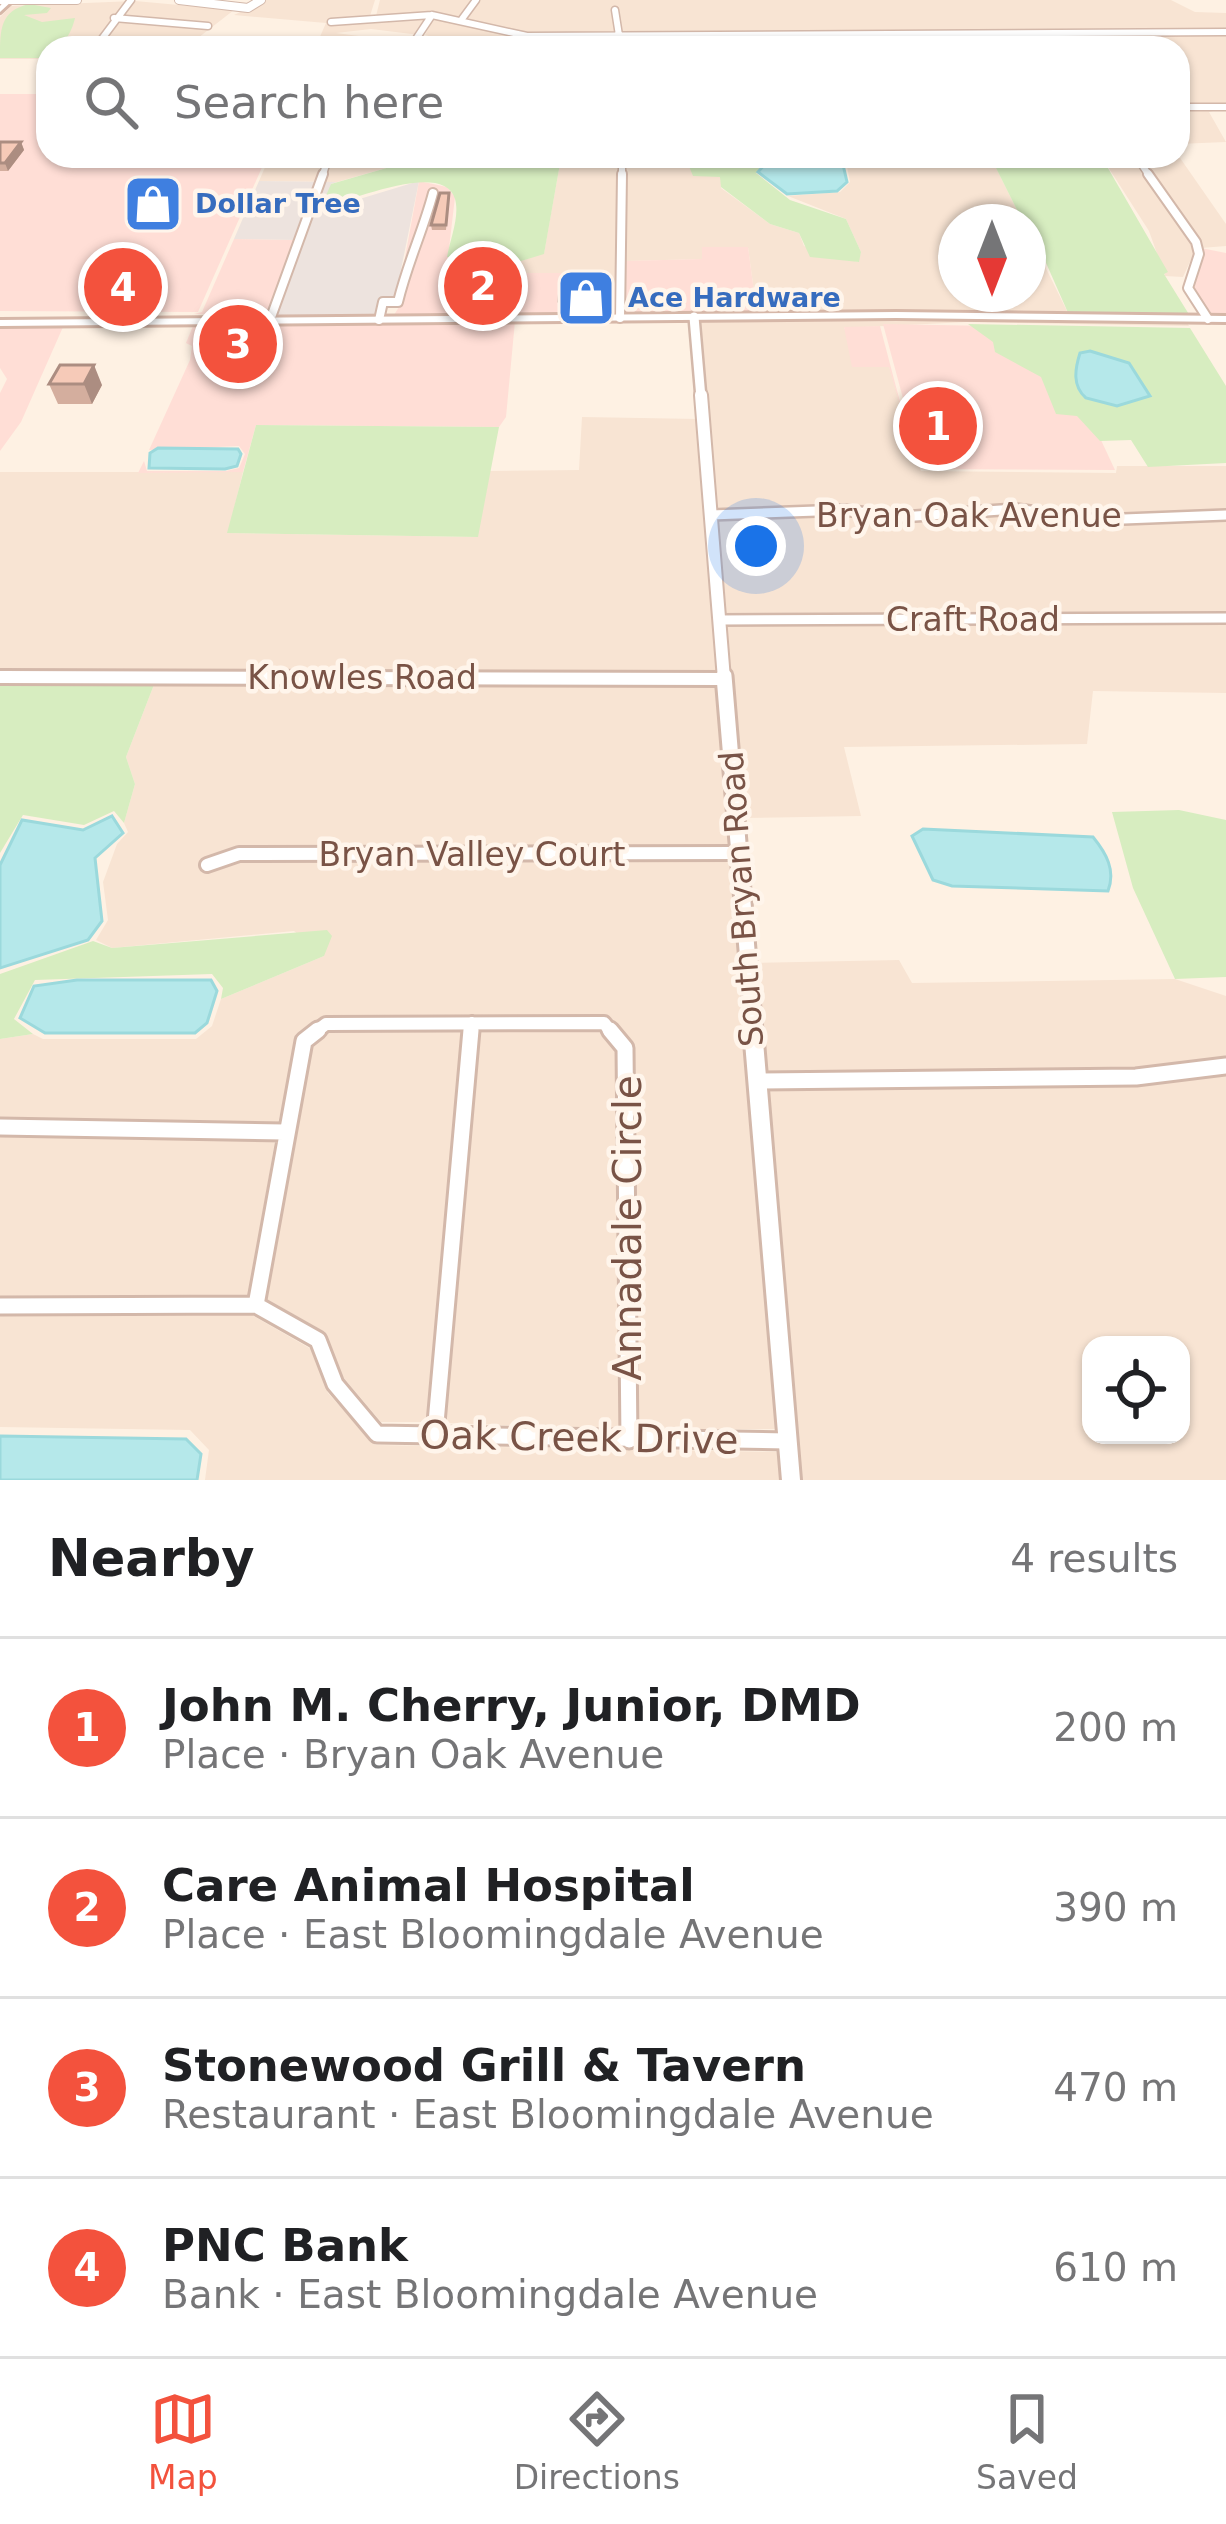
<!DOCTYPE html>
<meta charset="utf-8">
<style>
body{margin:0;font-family:"DejaVu Sans",sans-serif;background:#f2f2f2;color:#202124}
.controls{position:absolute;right:36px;bottom:36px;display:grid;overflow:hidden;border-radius:24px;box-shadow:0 3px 9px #0004}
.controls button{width:108px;height:108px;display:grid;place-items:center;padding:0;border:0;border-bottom:3px solid #e0e0e0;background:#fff;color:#202124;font:60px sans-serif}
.compass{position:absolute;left:938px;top:204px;width:108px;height:108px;border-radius:50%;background:#fff;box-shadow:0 3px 9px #0004;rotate:180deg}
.you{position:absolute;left:756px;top:546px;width:42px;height:42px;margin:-30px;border:9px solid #fff;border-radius:50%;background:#1a73e8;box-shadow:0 0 0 18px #1a73e833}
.badge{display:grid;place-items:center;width:78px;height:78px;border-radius:50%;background:#f3523d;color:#fff;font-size:39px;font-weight:700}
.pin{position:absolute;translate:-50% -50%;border:6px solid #fff;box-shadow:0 3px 12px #0006}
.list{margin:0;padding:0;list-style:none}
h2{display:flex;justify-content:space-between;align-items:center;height:156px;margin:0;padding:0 48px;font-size:51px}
h2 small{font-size:39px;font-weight:400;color:#757577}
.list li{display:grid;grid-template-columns:78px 1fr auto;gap:36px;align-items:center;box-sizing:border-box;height:180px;padding:0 48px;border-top:3px solid #e0e0e0}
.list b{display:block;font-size:45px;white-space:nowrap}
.list p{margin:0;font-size:39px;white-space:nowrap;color:#757577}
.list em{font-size:39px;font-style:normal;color:#757577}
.icon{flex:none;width:66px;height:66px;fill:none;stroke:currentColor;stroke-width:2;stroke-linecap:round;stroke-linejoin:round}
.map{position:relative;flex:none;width:1226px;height:1480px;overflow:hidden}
.search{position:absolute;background:#fff;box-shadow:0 3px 9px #0004;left:36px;right:36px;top:36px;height:132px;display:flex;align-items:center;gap:30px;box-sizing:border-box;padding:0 42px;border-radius:36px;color:#757577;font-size:45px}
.sheet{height:876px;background:#fff}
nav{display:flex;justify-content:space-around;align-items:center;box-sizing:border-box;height:168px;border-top:3px solid #e0e0e0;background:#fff;font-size:33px;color:#757577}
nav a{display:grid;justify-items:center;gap:6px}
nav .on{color:#f3523d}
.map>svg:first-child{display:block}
.residential{fill:#f8e4d3;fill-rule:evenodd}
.commercial{fill:#ffded6}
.industrial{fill:#ede3de}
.green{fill:#d7edc0}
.water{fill:#b5e8ea;stroke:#9bd9dc;stroke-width:3}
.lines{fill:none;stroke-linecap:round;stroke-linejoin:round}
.minor-far4-casing{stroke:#d3b8aa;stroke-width:9}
.minor-far3-casing{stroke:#d3b8aa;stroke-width:12}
.minor-far2-casing{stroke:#d3b8aa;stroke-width:14}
.minor-far1-casing{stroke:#d3b8aa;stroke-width:18}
.minor-casing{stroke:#d3b8aa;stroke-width:21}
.tertiary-far4-casing{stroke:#d3b8aa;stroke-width:10}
.tertiary-far3-casing{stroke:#d3b8aa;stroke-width:14}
.tertiary-far2-casing{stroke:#d3b8aa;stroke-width:16}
.tertiary-far1-casing{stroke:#d3b8aa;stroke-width:21}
.tertiary-casing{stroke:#d3b8aa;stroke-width:24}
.secondary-casing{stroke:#d6b7a8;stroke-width:6}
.minor-far4{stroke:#fff;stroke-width:6}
.minor-far3{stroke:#fff;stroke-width:8}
.minor-far2{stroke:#fff;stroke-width:9}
.minor-far1{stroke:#fff;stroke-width:12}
.minor{stroke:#fff;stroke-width:15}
.tertiary-far4{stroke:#fff;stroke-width:8}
.tertiary-far3{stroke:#fff;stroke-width:9}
.tertiary-far2{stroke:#fff;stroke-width:12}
.tertiary-far1{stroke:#fff;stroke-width:15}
.tertiary{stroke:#fff;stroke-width:18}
.secondary{fill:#fff;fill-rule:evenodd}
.wall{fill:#d4ae9e}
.shaded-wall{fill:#ac8d81}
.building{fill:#f6cab8;stroke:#ac8d81;stroke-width:3}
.labels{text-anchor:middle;stroke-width:9;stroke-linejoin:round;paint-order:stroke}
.far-shop-label{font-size:27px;font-weight:bold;fill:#366cbe;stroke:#fff5eb;text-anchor:start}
.street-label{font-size:33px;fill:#795346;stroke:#fff5eb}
.near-street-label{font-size:39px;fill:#795346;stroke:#fff5eb}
</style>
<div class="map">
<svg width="1226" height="1480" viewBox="0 0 1226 1480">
<rect width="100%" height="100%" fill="#fef1e3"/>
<path class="residential" d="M265,0H375L370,16L328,23L429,16L420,35L371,29L336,33L412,43L406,48H315L326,23L234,15Z
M380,0H473L461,17L376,16Z
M479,0H1171L1195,12L1226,13V31L623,35L617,9V35H527L466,18Z
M135,1L234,10L185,48H48V59H0V17L11,6Z
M434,17L510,36L618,37V48L464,46L425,35Z
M1226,33V105H1178V48H624V37Z
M1178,108H1226L1209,112L1226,142L1178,144L1187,135L1178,127Z
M1178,155L1226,224V246L1201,248L1139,156Z
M270,156H428L337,182L259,181Z
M845,156H990L1023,222H956V294H1028V232L1069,315L757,314L748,247L703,248V259L625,261L626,158L687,159L721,177V188L770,224L799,233L804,246L858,262L861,252L846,219L788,196L840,192L850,182Z
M1101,156H1132L1192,242L1194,253L1183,277L1165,276L1149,231Z
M561,158H619L616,285L572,286V274L518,273V262L544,253Z
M897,318L1186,321L1189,326L967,322L844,328L889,366L921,471L1116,473L1117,466H1226V511L1097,516L1013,505L900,513L716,511L699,320Z
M582,417L699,419L719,674L0,672V472H243L228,533L477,537L490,471L579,470Z
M1016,512L1100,524L1226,518V614L724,616L716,519Z
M1226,623V693L1093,691L1087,744L844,747L861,816L742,818L725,624Z
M155,682L720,683L731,847L240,848L200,862L202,872L238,860L732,859L778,1429H638L633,1049L604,1016H327L297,1041L278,1123L0,1119V1039L33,1034L43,1039H196L212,1026L221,999L324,956L294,931L112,948L96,940L108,920L103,882L117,844L128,832L124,823L135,784L126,757Z
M899,960L912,983L1175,979L1226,996V1058L1133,1069L761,1073L753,963Z
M601,1030L618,1051L620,1429L445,1423L478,1031Z
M328,1031H464L427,1422H381L343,1377L323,1331L265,1298L310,1045Z
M1226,1074V1480H800L762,1090L1139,1085ZM1091,1345H1181V1435H1091Z
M0,1136L275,1140L249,1295L0,1296Z
M252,1315L311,1349L328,1393L375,1445L779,1452L782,1480H205L209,1450L190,1430L0,1427V1316Z"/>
<path class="commercial" d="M0,94H48V156H267L198,312L0,311Z
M419,181L447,187L455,197L448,257L518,262L519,273H572L573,286L616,285V315L384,317L394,315L402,302L418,238L427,230L437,192H430L404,263Z
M234,239L300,240L276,317L281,300L267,317L194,314L202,312Z
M702,247H748L757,314L624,315L625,261L702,259Z
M1201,248L1226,253V317H1210L1193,289Z
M515,321L506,417L499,427L256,425L243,472L138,473L144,461L147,471H226L239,468L245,454L239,446L149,450L190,360L192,346L186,343L193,326L63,327L21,422L0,451V393L7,379L0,368V326Z
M883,324L1048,327L1115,470L922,469Z
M880,326L910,440L889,367H852L844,327Z"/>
<path class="industrial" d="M259,181L337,182L331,184L343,204L419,181L395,299L379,302L376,316L276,317L299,240L234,239Z"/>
<path class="green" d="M29,4L51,8L47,13L24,15L42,22L75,18C73,27 66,48 48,48V58H0C0,29 0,11 29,4Z
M428,156H619L561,158L544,254L518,262L447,257C450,240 460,216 455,199C443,159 348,203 321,207L331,184Z
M626,156H768L756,173L790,200L846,219L861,252L859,262L810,257L799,233L770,224L721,187L720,177L693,176L686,159Z
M990,156H1101L1168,272L1164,274L1190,316L1069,315L1028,222H1023Z
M968,324L1190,328L1226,386V463L1148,467L1131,440L1100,441L1077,416L1056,414L1041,377L995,352L993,342Z
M256,425L499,427L478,537L227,533Z
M0,681L155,682L126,757L135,784L124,823L114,811L84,825L23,815L0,853Z
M1179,810L1226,820V977L1175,979L1133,888L1112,812Z
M327,930L332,936L324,956L221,999L223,988L212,974L35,980L14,1019L33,1034L0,1039V974L93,941L112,948Z"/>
<path class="water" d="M772,156H841L847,182L837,191L787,194L758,172Z
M1090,351L1129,363L1150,396L1117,406L1086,398C1072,386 1075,369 1080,353Z
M158,448L238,449L241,454L237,466L225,469L149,468L150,453Z
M112,816L123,833L95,858L102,921L88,940L0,968V865L22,820L83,830Z
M923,829L1093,837C1106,853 1116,870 1108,891L952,886L933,880L912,836Z
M77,980H211L217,991L207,1023L195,1033H45L20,1018L34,986Z
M0,1436L186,1439L201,1454L197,1480H0Z"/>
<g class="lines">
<g class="minor-far4-casing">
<path id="minor-far4" d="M615,10L621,48
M114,18L208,26
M462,19L476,0
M331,22L432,15L527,36L1226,32
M95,48L131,0
M410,48L432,15
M1178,107H1226
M1178,129L1184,134L1178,137
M1136,156L1150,177
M322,177L329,156
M622,177V156"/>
</g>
<g class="minor-far3-casing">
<path id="minor-far3" d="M1148,174L1196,242L1199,254L1188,288L1208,319
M620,318L622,174
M270,320L323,174
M379,320L383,302H398C408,261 423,231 433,193"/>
</g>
<g class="minor-far2-casing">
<path id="minor-far2" d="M711,515L844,510L901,517L1015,509L1098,520L1226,515
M719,620L1226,618
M0,677L575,679"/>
</g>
<g class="minor-far1-casing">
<path id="minor-far1" d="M0,677L725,679
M207,865L239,854L738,853
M314,1033L326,1024L604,1023L612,1033
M471,1033L472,1023"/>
</g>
<g class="minor-casing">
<path id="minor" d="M610,1030L625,1048L629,1440
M757,1081L1136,1077L1226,1066
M0,1127L284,1132
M256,1305L304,1041L318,1030
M0,1306L256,1305L318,1340L335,1384L377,1434L787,1441
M435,1434L471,1030"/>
</g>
<g class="tertiary-far4-casing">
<path id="tertiary-far4" d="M0,0H77
M179,0L248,8L261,0"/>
</g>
<g class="tertiary-far3-casing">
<path id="tertiary-far3" d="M694,317L701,398"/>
</g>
<g class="tertiary-far2-casing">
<path id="tertiary-far2" d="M701,395L724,679"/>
</g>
<g class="tertiary-far1-casing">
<path id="tertiary-far1" d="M724,676L754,1033"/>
</g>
<g class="tertiary-casing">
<path id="tertiary" d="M753,1030L791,1480"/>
</g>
<g class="secondary-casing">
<path id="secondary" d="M5,0H13L0,12V6Z
M896,312L1226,316V322L896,318L0,326V320Z"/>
</g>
<use href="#minor-far4" class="minor-far4"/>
<use href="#minor-far3" class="minor-far3"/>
<use href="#minor-far2" class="minor-far2"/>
<use href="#minor-far1" class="minor-far1"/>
<use href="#minor" class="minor"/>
<use href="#tertiary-far4" class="tertiary-far4"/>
<use href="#tertiary-far3" class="tertiary-far3"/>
<use href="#tertiary-far2" class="tertiary-far2"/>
<use href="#tertiary-far1" class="tertiary-far1"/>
<use href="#tertiary" class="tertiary"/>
<use href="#secondary" class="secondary"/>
</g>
<path class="wall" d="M0,142H21L24,150L8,171H0Z
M449,193L446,230H432L431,225Z
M495,258L497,278L495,294H469L467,275Z
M560,287L612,291L608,306H559Z
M252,321L256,336L250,352H220L215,336Z
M49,384L102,385L92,404H58Z
M925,413L953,429L951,434H929L924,418Z"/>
<path class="shaded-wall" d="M21,142L24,150L8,171L5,163Z
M495,258L497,278L495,294L493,275Z
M252,321L256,336L250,352L246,337Z
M94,365L102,385L92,404L84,384Z"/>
<path class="building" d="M0,142H21L5,163H0Z
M440,193H449L446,225H431Z
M470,258H495L493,275H467Z
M560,287H612L608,301H559Z
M222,321H252L246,337L215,336Z
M60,365H94L84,384H49Z
M925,413H948L953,429H930Z"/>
<defs>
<g id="shop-square" transform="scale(3)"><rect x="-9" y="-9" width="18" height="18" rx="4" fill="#3f7fe0" stroke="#fff5eb"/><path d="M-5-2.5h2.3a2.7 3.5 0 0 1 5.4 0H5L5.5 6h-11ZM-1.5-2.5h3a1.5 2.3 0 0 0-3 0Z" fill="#fff"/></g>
</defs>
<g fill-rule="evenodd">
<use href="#shop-square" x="153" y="204"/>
<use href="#shop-square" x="586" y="298"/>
</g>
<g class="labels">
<g class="far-shop-label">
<text x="195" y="213">Dollar Tree</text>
<text x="628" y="307">Ace Hardware</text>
</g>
<g class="street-label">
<text x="969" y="527">Bryan Oak Avenue</text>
<text x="973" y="631">Craft Road</text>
<text x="362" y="689">Knowles Road</text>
<text x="472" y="866">Bryan Valley Court</text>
<text transform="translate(741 899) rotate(-94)" y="12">South Bryan Road</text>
</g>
<g class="near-street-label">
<text transform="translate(627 1228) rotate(-90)" y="14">Annadale Circle</text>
<text transform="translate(579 1437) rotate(1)" y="14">Oak Creek Drive</text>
</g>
</g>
</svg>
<div class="controls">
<button><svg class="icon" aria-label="locate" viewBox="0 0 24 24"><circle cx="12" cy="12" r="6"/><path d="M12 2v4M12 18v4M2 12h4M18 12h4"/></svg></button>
</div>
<svg class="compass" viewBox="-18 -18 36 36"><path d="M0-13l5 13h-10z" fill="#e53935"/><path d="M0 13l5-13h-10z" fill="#757577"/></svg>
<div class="you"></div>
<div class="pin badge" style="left:938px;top:426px">1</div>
<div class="pin badge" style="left:483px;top:286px">2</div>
<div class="pin badge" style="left:238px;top:344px">3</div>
<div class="pin badge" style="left:123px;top:287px">4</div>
<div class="search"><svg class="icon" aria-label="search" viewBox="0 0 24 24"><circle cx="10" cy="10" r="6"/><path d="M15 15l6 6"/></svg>Search here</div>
</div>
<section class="sheet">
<h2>Nearby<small>4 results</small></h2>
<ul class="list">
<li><span class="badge">1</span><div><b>John M. Cherry, Junior, DMD</b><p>Place · Bryan Oak Avenue</p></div><em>200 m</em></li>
<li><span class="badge">2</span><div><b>Care Animal Hospital</b><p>Place · East Bloomingdale Avenue</p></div><em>390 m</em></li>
<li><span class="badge">3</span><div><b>Stonewood Grill &amp; Tavern</b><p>Restaurant · East Bloomingdale Avenue</p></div><em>470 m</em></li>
<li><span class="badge">4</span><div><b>PNC Bank</b><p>Bank · East Bloomingdale Avenue</p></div><em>610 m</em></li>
</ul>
</section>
<nav>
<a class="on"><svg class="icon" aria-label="map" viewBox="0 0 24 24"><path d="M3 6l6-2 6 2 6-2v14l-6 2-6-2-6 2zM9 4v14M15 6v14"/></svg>Map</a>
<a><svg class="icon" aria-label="directions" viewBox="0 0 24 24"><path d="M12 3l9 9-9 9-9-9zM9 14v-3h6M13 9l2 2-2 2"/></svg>Directions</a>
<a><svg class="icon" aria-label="saved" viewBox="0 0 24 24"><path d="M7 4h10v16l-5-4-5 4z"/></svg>Saved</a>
</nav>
